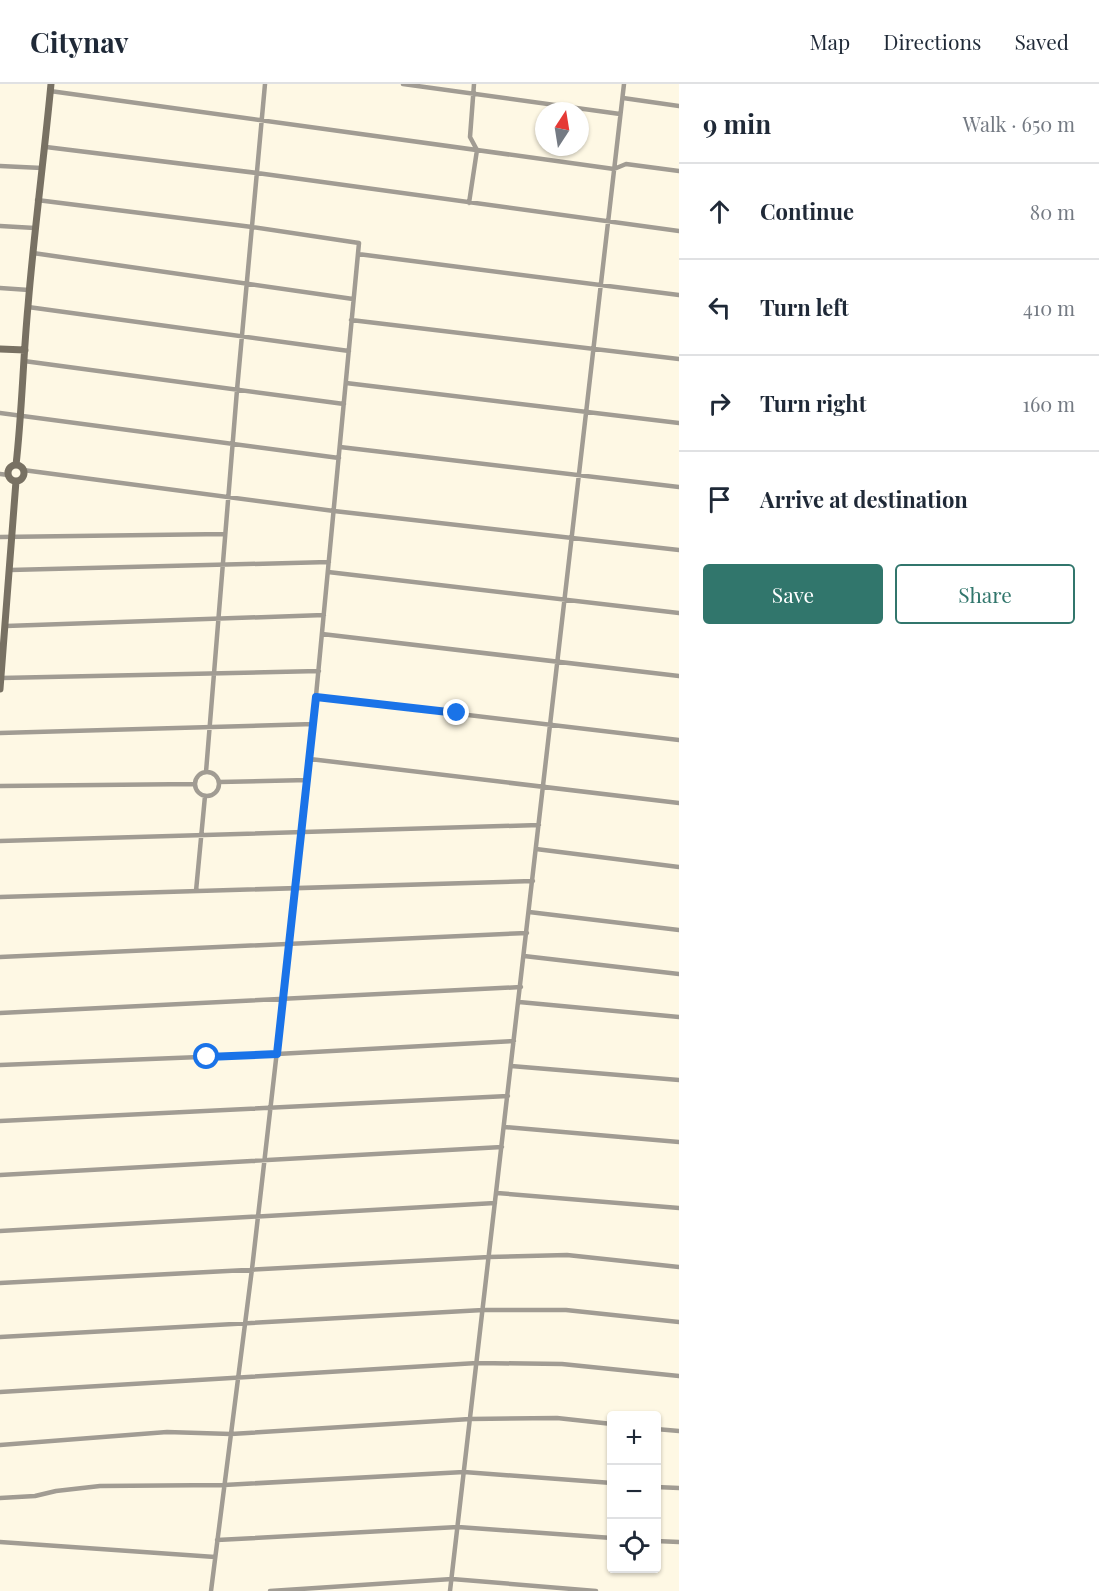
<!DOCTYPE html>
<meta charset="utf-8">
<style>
body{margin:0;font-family:"Playfair Display",serif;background:#f6f6f7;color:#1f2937}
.controls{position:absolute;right:18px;bottom:18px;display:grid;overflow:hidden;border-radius:6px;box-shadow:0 2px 4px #0004}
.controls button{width:54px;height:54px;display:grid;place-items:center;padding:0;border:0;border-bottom:2px solid #e0e1e3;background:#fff;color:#1f2937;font:30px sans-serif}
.compass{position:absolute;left:535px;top:18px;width:54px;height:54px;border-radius:50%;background:#fff;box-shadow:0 2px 4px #0004;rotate:12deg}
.stop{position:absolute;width:18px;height:18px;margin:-14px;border:4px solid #1a73e8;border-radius:50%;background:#fff}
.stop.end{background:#1a73e8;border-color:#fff;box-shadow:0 2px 6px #0008}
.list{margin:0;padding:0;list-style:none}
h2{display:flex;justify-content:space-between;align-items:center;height:78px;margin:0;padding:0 24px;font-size:26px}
h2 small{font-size:20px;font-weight:400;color:#747a83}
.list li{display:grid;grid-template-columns:39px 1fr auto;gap:18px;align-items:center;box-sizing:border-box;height:96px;padding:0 24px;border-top:2px solid #e0e1e3}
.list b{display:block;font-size:22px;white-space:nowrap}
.list em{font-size:20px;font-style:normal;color:#747a83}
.actions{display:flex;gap:12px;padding:18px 24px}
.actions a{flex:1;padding:14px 0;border:2px solid #31766c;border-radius:6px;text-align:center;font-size:21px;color:#31766c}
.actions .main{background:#31766c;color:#fff}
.icon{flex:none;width:33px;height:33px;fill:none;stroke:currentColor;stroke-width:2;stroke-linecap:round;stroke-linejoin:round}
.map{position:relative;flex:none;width:679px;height:1507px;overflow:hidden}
header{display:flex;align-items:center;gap:36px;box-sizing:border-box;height:84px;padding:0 30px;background:#fff;border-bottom:2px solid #e0e1e3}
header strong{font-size:28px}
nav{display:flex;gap:33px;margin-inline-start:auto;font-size:21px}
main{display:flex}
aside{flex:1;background:#fff}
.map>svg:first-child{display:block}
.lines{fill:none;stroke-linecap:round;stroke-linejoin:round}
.street{stroke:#a19c93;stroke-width:4.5}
.secondary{stroke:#787163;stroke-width:7}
.route{stroke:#1a73e8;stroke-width:8}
</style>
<header>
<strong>Citynav</strong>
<nav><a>Map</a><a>Directions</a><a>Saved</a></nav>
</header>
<main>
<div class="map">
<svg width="679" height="1507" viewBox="0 0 679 1507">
<rect width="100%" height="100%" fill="#fef8e4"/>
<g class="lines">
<path class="street" d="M403,0L620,30
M50,7L614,85L626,80L679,87
M623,14L679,22
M46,63L257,89L679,147
M0,82L42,84
M37,116L252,143L359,159L308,696L252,1185L211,1507
M469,119L477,66L470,53L474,0
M0,142L35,144
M33,169L353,215
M358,170L679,211
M0,204L29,206
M28,223L349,267
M351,236L679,275
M24,277L344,320
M346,299L679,339
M0,329L339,374
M340,363L679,403
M23,386L334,427L679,466
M0,390L8,391
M0,453L225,450
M10,486L329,478
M328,488L679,529
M6,542L324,531
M322,550L679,592
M1,594L319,587
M316,613L679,656
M0,649L314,640
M310,675L679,719
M206,688L237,306L265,0
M195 700a12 12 0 1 1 24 0a12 12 0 1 1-24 0Z
M219,698L308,696
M0,702L195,700
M0,757L539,741
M536,765L679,783
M196,807L205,712
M0,813L533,797
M529,828L679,846
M524,872L679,890
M0,873L527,849
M519,918L679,933
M0,929L521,903
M0,981L277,970L514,957
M511,982L679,996
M0,1037L508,1012
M504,1043L679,1058
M0,1091L502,1063
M497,1109L679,1124
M0,1147L495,1119
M0,1199L489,1173L567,1171L679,1183
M0,1253L483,1226H566L679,1238
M0,1308L477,1279L562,1280L679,1292
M656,1345L679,1347
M0,1361L167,1348L231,1350L470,1335L557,1334L612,1340
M656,1403L679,1404
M0,1414L35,1412L56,1407L100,1402L224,1401L464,1388L612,1399
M217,1456L458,1443L612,1454
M656,1457L679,1458
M0,1458L215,1473
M270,1507L452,1495L596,1507
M450,1507L624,0"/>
<path class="secondary" d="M0,265L25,266
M8 389a8 8 0 1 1 16 0a8 8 0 1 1-16 0Z
M16,381C22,328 23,275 28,222C34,148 44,74 51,0
M0,605L16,397"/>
</g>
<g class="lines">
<path class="route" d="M207,973L277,970L316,613L457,629"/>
</g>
</svg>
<div class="controls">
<button>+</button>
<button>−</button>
<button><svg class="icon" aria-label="locate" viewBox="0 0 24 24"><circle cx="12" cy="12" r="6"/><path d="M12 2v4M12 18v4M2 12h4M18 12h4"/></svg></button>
</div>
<svg class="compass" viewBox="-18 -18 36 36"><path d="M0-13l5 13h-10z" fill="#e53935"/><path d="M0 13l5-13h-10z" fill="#747a83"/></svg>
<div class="stop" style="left:207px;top:973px"></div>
<div class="stop end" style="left:457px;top:629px"></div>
</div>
<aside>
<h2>9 min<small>Walk · 650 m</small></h2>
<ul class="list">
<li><svg class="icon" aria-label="ahead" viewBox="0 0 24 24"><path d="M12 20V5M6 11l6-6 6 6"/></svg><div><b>Continue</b></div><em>80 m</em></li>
<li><svg class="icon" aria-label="left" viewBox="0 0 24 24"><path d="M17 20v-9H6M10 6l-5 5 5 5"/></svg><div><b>Turn left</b></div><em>410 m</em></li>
<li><svg class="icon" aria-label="right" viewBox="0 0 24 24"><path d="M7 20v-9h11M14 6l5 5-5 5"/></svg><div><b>Turn right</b></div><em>160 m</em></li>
<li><svg class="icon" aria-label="arrive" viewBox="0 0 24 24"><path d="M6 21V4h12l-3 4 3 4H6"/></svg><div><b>Arrive at destination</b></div></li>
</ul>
<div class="actions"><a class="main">Save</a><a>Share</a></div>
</aside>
</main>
